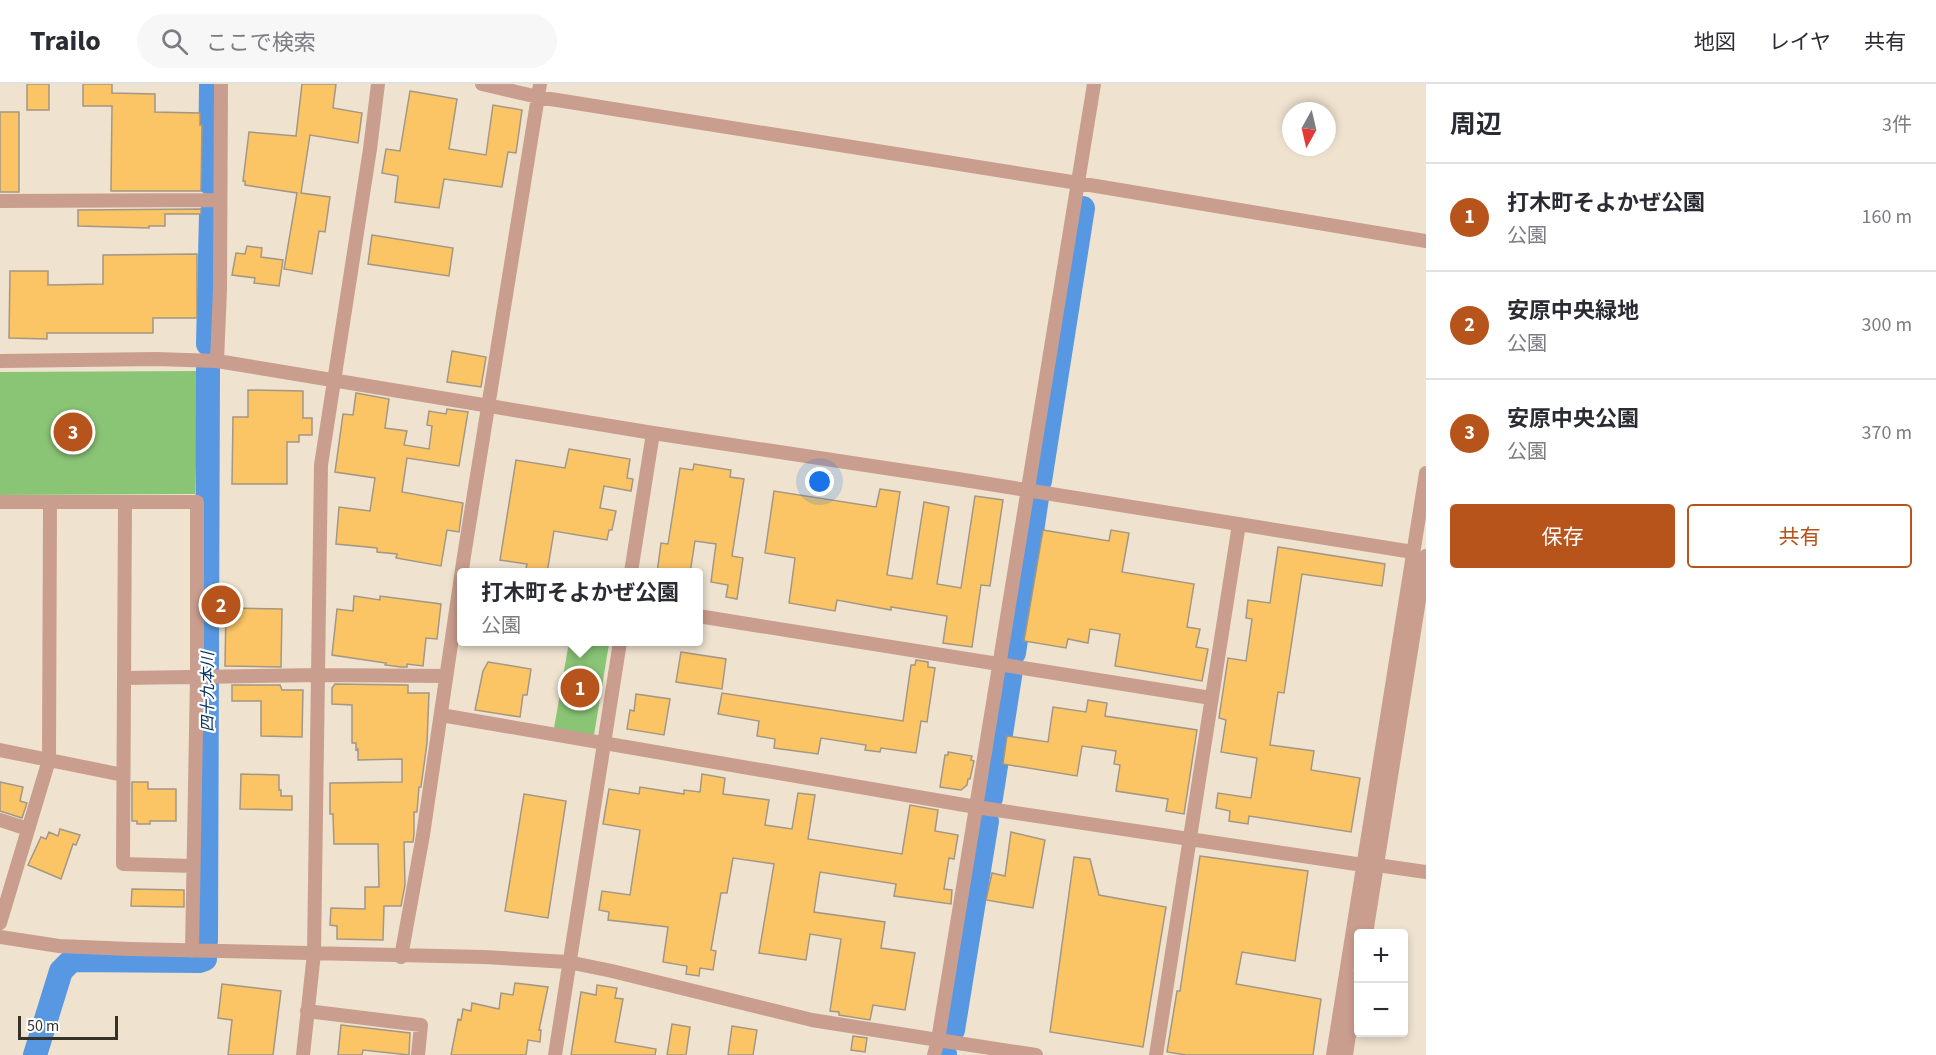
<!DOCTYPE html>
<html lang="ja">
<meta charset="utf-8">
<style>
body{margin:0;font-family:"Source Sans 3","Noto Sans JP",sans-serif;background:#f7f7f7;color:#2b2b33}
.controls{position:absolute;right:18px;bottom:18px;display:grid;overflow:hidden;border-radius:6px;box-shadow:0 3px 9px #0003}
.controls button{width:54px;height:54px;display:grid;place-items:center;padding:0;border:0;border-bottom:2px solid #e1e1e2;background:#fff;color:#2b2b33;font:30px sans-serif}
.compass{position:absolute;left:1282px;top:18px;width:54px;height:54px;border-radius:50%;background:#fff;box-shadow:0 3px 9px #0003;rotate:188deg}
.scale{position:absolute;left:18px;bottom:15px;width:100px;box-sizing:border-box;padding-left:6px;border:3px solid #36322a;border-top:0;font-size:16px;line-height:21px;white-space:nowrap;color:#36322a;-webkit-text-stroke:4px #fff;paint-order:stroke}
.you{position:absolute;left:820px;top:398px;width:21px;height:21px;margin:-15px;border:4px solid #fff;border-radius:50%;background:#1a73e8;box-shadow:0 0 0 9px #1a73e833}
.badge{display:grid;place-items:center;width:39px;height:39px;border-radius:50%;background:#b7541b;color:#fff;font-size:20px;font-weight:700}
.pin{position:absolute;translate:-50% -50%;border:3px solid #fff;box-shadow:0 2px 6px #0006}
.popup{position:absolute;left:457px;top:484px;width:246px;height:78px;box-sizing:border-box;display:grid;place-content:center;border-radius:6px;background:#fff;filter:drop-shadow(0 2px 4px #0005);font-size:20px;white-space:nowrap;color:#7c7c81}
.popup b{font-size:22px;color:#2b2b33}
.popup::after{content:'';position:absolute;left:50%;top:100%;margin-left:-12px;border:12px solid transparent;border-top-color:#fff}
.list{margin:0;padding:0;list-style:none}
h2{display:flex;justify-content:space-between;align-items:center;height:78px;margin:0;padding:0 24px;font-size:26px}
h2 small{font-size:20px;font-weight:400;color:#7c7c81}
.list li{display:grid;grid-template-columns:39px 1fr auto;gap:18px;align-items:center;box-sizing:border-box;height:108px;padding:0 24px;border-top:2px solid #e1e1e2}
.list b{display:block;font-size:22px;white-space:nowrap}
.list p{margin:0;font-size:20px;white-space:nowrap;color:#7c7c81}
.list em{font-size:20px;font-style:normal;color:#7c7c81}
.actions{display:flex;gap:12px;padding:18px 24px}
.actions a{flex:1;padding:14px 0;border:2px solid #b7541b;border-radius:6px;text-align:center;font-size:21px;color:#b7541b}
.actions .main{background:#b7541b;color:#fff}
.icon{flex:none;width:33px;height:33px;fill:none;stroke:currentColor;stroke-width:2;stroke-linecap:round;stroke-linejoin:round}
.map{position:relative;flex:none;width:1426px;height:971px;overflow:hidden}
header{display:flex;align-items:center;gap:36px;box-sizing:border-box;height:84px;padding:0 30px;background:#fff;border-bottom:2px solid #e1e1e2}
header strong{font-size:28px}
nav{display:flex;gap:33px;margin-inline-start:auto;font-size:21px}
.search{width:420px;height:54px;background:#f7f7f7;display:flex;align-items:center;gap:15px;box-sizing:border-box;padding:0 21px;border-radius:33px;color:#7c7c81;font-size:22px}
main{display:flex}
aside{flex:1;background:#fff}
.map>svg:first-child{display:block}
.green{fill:#8ac576}
.lines{fill:none;stroke-linecap:round;stroke-linejoin:round}
.river{stroke:#5898e2;stroke-width:24}
.building{fill:#fbc465;stroke:#a39785;stroke-width:1.5}
.minor{stroke:#ca9e8e;stroke-width:14}
.labels{text-anchor:middle;stroke-width:4.5;stroke-linejoin:round;paint-order:stroke}
.water-label{font-size:16px;font-style:italic;fill:#023160;stroke:#fff}
</style>
<header>
<strong>Trailo</strong>
<div class="search"><svg class="icon" aria-label="search" viewBox="0 0 24 24"><circle cx="10" cy="10" r="6"/><path d="M15 15l6 6"/></svg>ここで検索</div>
<nav><a>地図</a><a>レイヤ</a><a>共有</a></nav>
</header>
<main>
<div class="map">
<svg width="1426" height="971" viewBox="0 0 1426 971">
<rect width="100%" height="100%" fill="#efe3d0"/>
<path class="green" d="M199,287L195,410L0,411V288Z
M569,558L609,560L594,651L554,644Z"/>
<g class="lines">
<path class="river" d="M210,99L211,0
M208,260L211,130
M1040,397L1083,124
M1014,569L1037,414
M991,714L1011,586
M206,857L208,286
M953,946L987,737
M35,971L61,887L72,876L199,877L205,875
M944,971L945,970"/>
</g>
<path class="building" d="M27,0H49V26H27Z
M83,0H112V9L155,10V28L200,29V41H202L201,107H111L112,22H83Z
M302,0H336L333,24L362,29L358,59L310,51L301,109L330,113L325,148L319,147L312,190L284,185L297,109L245,101V97H243L249,48L296,52Z
M410,7L457,15L449,65L486,71L493,21L522,26L516,69L508,68L502,103L444,95L439,124L395,118L398,92L382,89L386,65L400,67Z
M0,28H19V108H0Z
M201,125V130H165V142H149V144L78,142V126Z
M372,151L453,164L449,192L368,180Z
M247,162L262,164L261,173L283,176L279,202L254,199L255,194L232,191L236,169L245,170Z
M197,170V234H153V249H47V255L9,254L10,187H48V201L103,200V171Z
M452,267L486,273L481,303L447,298Z
M248,306L303,307V334H312V351H299V358H287V400H232L233,333H248Z
M356,309L389,315L385,344L407,347L404,361L429,365L432,342L427,341L429,327L446,330L447,325L468,328L459,382L407,374L402,408L463,419L459,448L447,446L441,482L396,474L397,470L377,468V464L336,460L339,423L370,427L375,394L335,388L343,330L353,331Z
M569,365L630,375L627,394L633,395L631,407L604,402L600,424L616,427L612,446H609L607,456L554,447L547,489H525L527,480L500,476L516,376L565,384Z
M694,380L731,386L730,393L744,395L732,472L743,474L737,515L726,513L728,501L711,498L716,460L695,457L690,489H657L661,459L668,460L680,384L693,386Z
M880,405L900,408L887,491L912,495L924,418L949,423L937,500L961,504L975,412L1003,416L990,502L981,501L972,563L943,559L947,532L891,523V526L837,516L835,527L789,519L795,474L765,469L774,407L876,423Z
M1043,446L1109,457L1111,446L1129,449L1122,488L1194,500L1187,543L1200,545L1196,563L1208,565L1202,597L1115,582L1120,550L1090,545L1088,559L1068,555L1066,564L1024,557Z
M1278,463L1385,480L1382,502L1302,490L1284,609L1278,608L1270,661L1314,667L1311,686L1360,694L1351,748L1249,732L1248,740L1229,737L1230,727L1216,724L1218,709L1251,714L1257,674L1221,668L1226,636L1219,634L1228,574L1246,577L1252,535L1246,534L1248,516L1270,519Z
M354,512L380,516V512L441,520L437,555L426,554L423,582L407,580V583H401L385,581L386,579L332,571L337,525L353,527Z
M226,524L282,525L281,583L225,582Z
M681,568L726,575L722,605L676,598Z
M916,576L928,578V583L935,584L927,638L921,637L916,669L881,664L880,668L865,666L866,661L821,654L818,670L774,664L775,655L757,652L759,637L718,630L722,609L903,637L911,581H915Z
M488,578L531,585L527,611H523L520,633L475,626L483,587Z
M335,600L408,601V609H429L427,659L421,703H419L417,728H414V750L413,758H404L405,801L401,822H384L383,856L337,855V842L330,841L331,824L365,825V803H379L378,760H334L333,730H330V699L402,698V675L358,676V665L356,666V659H352V621L332,620V604Z
M232,601H280L282,606H303L302,653L261,652V617H232Z
M636,610L670,615L664,651L627,645L630,626L634,627Z
M1088,616L1107,619L1105,632L1197,646L1184,730L1166,727L1168,715L1116,707L1120,681L1114,680L1116,667L1082,662L1077,692L1003,680L1007,652L1048,658L1053,623L1086,628Z
M948,668L972,672L971,676L974,677L970,695H968L967,701L961,706L940,703L945,671H948Z
M241,690L279,691V706H281V712H292V726L240,725Z
M702,690L725,694L723,710L769,716L765,741L792,745L798,709L815,711L808,755L902,770L910,721L938,726L935,747L958,751L954,775L949,774L944,805L952,806L951,820L894,812L896,800L820,788L814,828L885,838L881,864L915,869L905,926L873,921L870,936L839,931V928L830,927L841,855L810,850L806,876L759,869L774,780L733,774L727,809H721L711,866L716,867L713,886L700,884L699,892L686,890L687,882L663,878L668,843L608,836L609,828L599,826L602,807L630,811L640,746L603,740L609,705L639,710L640,703L684,710V706L700,708Z
M0,698L23,703L20,717L27,719L22,734L0,727Z
M132,698H148V705H176V737H150V740H137V737H132Z
M524,710L566,717L548,834L505,827Z
M60,745L80,751L76,761L73,760L61,795L28,781L41,753L46,755L49,748L58,752Z
M1011,748L1045,756L1033,824L986,816L992,789L1005,792Z
M1200,772L1308,787L1295,877L1242,868L1236,900L1321,915L1313,971H1186L1167,968L1177,907H1180Z
M1074,773L1090,775L1099,811L1166,823L1143,963L1050,948Z
M132,805L184,806V823L131,822Z
M515,899L548,903L539,946H541L540,958L528,956L526,971H451L458,935L461,936L463,925L471,927L472,919L499,925L501,909L513,911Z
M222,900L281,907L273,971H228L232,936L218,934Z
M597,901L617,904L615,914L623,915L615,958L656,965L655,971H571L581,908L596,911Z
M672,940L690,943L686,971H667Z
M341,941L410,949L409,971L363,966L362,971H338Z
M732,942L757,946L753,971H728Z
M853,952L867,954L865,968L851,966Z"/>
<g class="lines">
<path class="minor" d="M482,0L538,13L1078,99L1426,157
M0,117L220,116
M0,277L156,275L217,277L653,349L958,395L1413,468
M217,277L220,206L221,0
M0,418H197V592L192,867
M125,418L123,780L193,782
M631,488L653,349
M698,532L1211,614
M124,594L318,591L321,381L370,65L378,0
M441,631L976,723L1363,781
M0,666L123,691
M0,736L28,745
M1377,781L1426,788
M0,839L49,676L50,418
M1366,850L1426,472
M0,853L59,862L130,865L484,873L568,878L612,887L812,936L938,956L1094,0
M401,873L423,751L464,472L540,0
M307,927L421,941L418,971
M303,971L314,869L318,591L446,592
M555,971L620,558
M934,971L938,956L1036,971
M1156,971L1239,440
M1333,971L1426,389
M1346,971L1358,893"/>
</g>
<g class="labels">
<g class="water-label">
<text transform="translate(207 608) rotate(-90)" y="6">四十九本川</text>
</g>
</g>
</svg>
<div class="controls">
<button>+</button>
<button>−</button>
</div>
<svg class="compass" viewBox="-18 -18 36 36"><path d="M0-13l5 13h-10z" fill="#e53935"/><path d="M0 13l5-13h-10z" fill="#7c7c81"/></svg>
<div class="scale">50 m</div>
<div class="you"></div>
<div class="pin badge" style="left:580px;top:604px">1</div>
<div class="popup"><b>打木町そよかぜ公園</b>公園</div>
<div class="pin badge" style="left:221px;top:521px">2</div>
<div class="pin badge" style="left:73px;top:348px">3</div>
</div>
<aside>
<h2>周辺<small>3件</small></h2>
<ul class="list">
<li><span class="badge">1</span><div><b>打木町そよかぜ公園</b><p>公園</p></div><em>160 m</em></li>
<li><span class="badge">2</span><div><b>安原中央緑地</b><p>公園</p></div><em>300 m</em></li>
<li><span class="badge">3</span><div><b>安原中央公園</b><p>公園</p></div><em>370 m</em></li>
</ul>
<div class="actions"><a class="main">保存</a><a>共有</a></div>
</aside>
</main>
